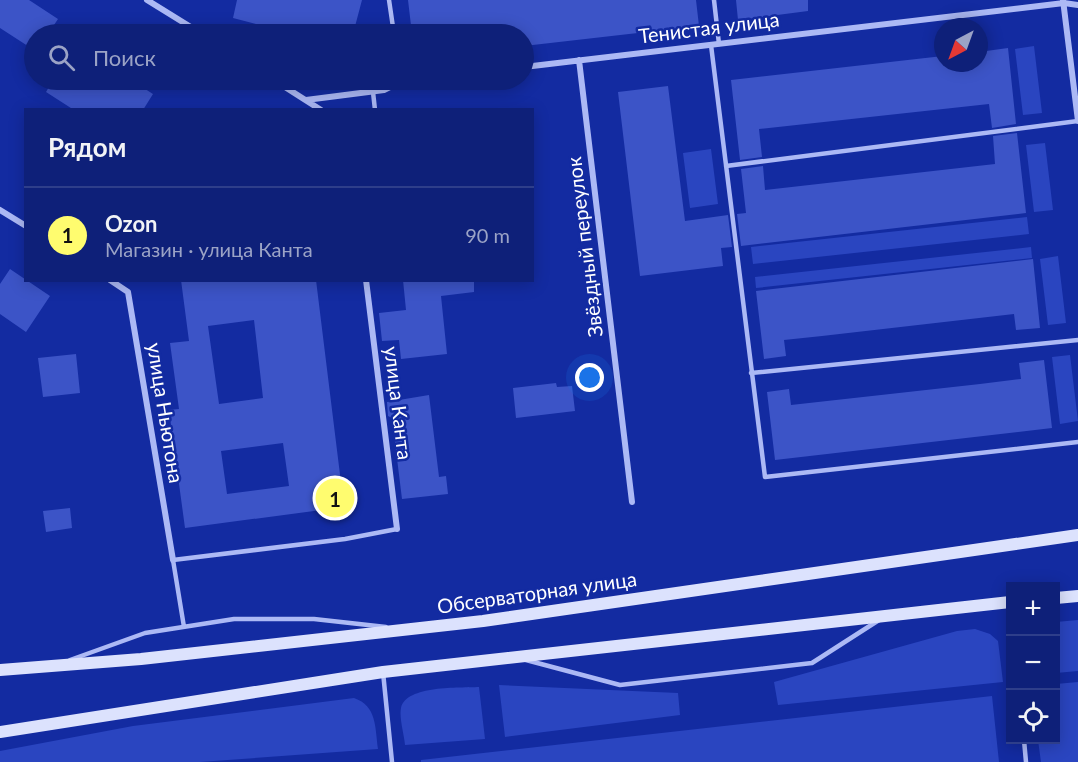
<!DOCTYPE html>
<html lang="ru">
<meta charset="utf-8">
<style>
body{margin:0;font-family:Lato,sans-serif;background:#1c2d80;color:#f1f3f6}
.controls{position:absolute;right:18px;bottom:18px;display:grid;overflow:hidden;border-radius:0px;box-shadow:0 3px 15px #0003}
.controls button{width:54px;height:54px;display:grid;place-items:center;padding:0;border:0;border-bottom:2px solid #2e3e8a;background:#0e2079;color:#f1f3f6;font:30px sans-serif}
.compass{position:absolute;left:934px;top:18px;width:54px;height:54px;border-radius:50%;background:#0e2079;box-shadow:0 3px 15px #0003;rotate:221deg}
.you{position:absolute;left:590px;top:378px;width:21px;height:21px;margin:-15px;border:4px solid #fff;border-radius:50%;background:#1a73e8;box-shadow:0 0 0 9px #1a73e833}
.badge{display:grid;place-items:center;width:39px;height:39px;border-radius:50%;background:#fffc6f;color:#111;font-size:20px;font-weight:700}
.pin{position:absolute;translate:-50% -50%;border:3px solid #fff;box-shadow:0 2px 6px #0006}
.list{margin:0;padding:0;list-style:none}
h2{display:flex;justify-content:space-between;align-items:center;height:78px;margin:0;padding:0 24px;font-size:26px}
h2 small{font-size:20px;font-weight:400;color:#9ba3c6}
.list li{display:grid;grid-template-columns:39px 1fr auto;gap:18px;align-items:center;box-sizing:border-box;height:96px;padding:0 24px;border-top:2px solid #2e3e8a}
.list b{display:block;font-size:22px;white-space:nowrap}
.list p{margin:0;font-size:20px;white-space:nowrap;color:#9ba3c6}
.list em{font-size:20px;font-style:normal;color:#9ba3c6}
.icon{flex:none;width:33px;height:33px;fill:none;stroke:currentColor;stroke-width:2;stroke-linecap:round;stroke-linejoin:round}
.map{position:relative;flex:none;width:1078px;height:762px;overflow:hidden}
.search{position:absolute;background:#0e2079;box-shadow:0 3px 15px #0003;left:24px;top:24px;width:510px;height:66px;display:flex;align-items:center;gap:15px;box-sizing:border-box;padding:0 21px;border-radius:33px;color:#9ba3c6;font-size:22px}
.panel{position:absolute;background:#0e2079;box-shadow:0 3px 15px #0003;left:24px;top:108px;width:510px;height:174px;border-radius:0px}
.map>svg:first-child{display:block}
.green{fill:#2a45c0}
.building{fill:#3c54c7;fill-rule:evenodd}
.lines{fill:none;stroke-linecap:round;stroke-linejoin:round}
.lane{stroke:#acb9f5;stroke-width:4.5}
.street{stroke:#acb9f5;stroke-width:6}
.secondary{stroke:#dce2fd;stroke-width:12}
.labels{text-anchor:middle;stroke-width:5;stroke-linejoin:round;paint-order:stroke}
.street-label{font-size:20px;fill:#fff;stroke:#132ba1}
</style>
<div class="map">
<svg width="1078" height="762" viewBox="0 0 1078 762">
<rect width="100%" height="100%" fill="#132ba1"/>
<path class="green" d="M1034,46L1042,113L1023,115L1015,49Z
M1045,143L1053,210L1034,212L1026,145Z
M711,149L718,204L690,208L683,153Z
M1027,217L1029,234L753,264L751,247Z
M1031,247L1032,258L756,288L755,277Z
M1058,256L1066,323L1048,325L1040,259Z
M1070,355L1078,421L1060,424L1052,357Z
M1078,620V671L1056,673V622Z
M975,629L990,634L998,641L1003,682L778,705L774,682L957,631Z
M1078,682V762H1041L1038,740H1056V684Z
M499,685L678,693L680,715L505,737Z
M479,687L485,739L405,745C404,734 399,718 401,708C406,685 460,688 479,687Z
M992,696L999,762H421V760Z
M354,698C377,706 375,727 378,749L200,762H0V751L133,726Z"/>
<path class="building" d="M0,0H29L58,19L48,34H34V50L0,28Z
M237,0H362L353,34H295L233,18Z
M408,0H696L699,26L524,46V34H412Z
M736,0H808V11L738,20Z
M1008,48L1016,124L992,128L989,104L759,129L762,157L740,160L731,80L943,56V63H979V52Z
M53,80H131L153,94L143,110H74L46,92Z
M668,86L685,221L728,215L732,247L721,248L723,266L640,276L618,92Z
M1017,133L1026,213L741,246L737,214L746,213L741,169L763,166L765,190L995,164L993,136Z
M1033,259L1040,328L1016,330L1014,314L822,336L784,340L786,356L764,359L756,291Z
M10,269L50,296L26,332L0,314V284Z
M181,280H316L344,507L185,528L169,410L179,409L170,343L189,341ZM254,320L263,398L219,404L208,326ZM283,443L289,486L227,494L221,451Z
M403,280H474V292L441,296L447,354L401,359L399,340L382,341L379,313L406,310Z
M76,354L80,393L43,397L38,358Z
M1044,360L1052,428L775,460L767,392L789,389L791,405L980,384L1021,379L1019,363Z
M556,383L557,387L572,386L575,411L516,418L513,388Z
M429,395L439,477L446,476L448,494L402,499L392,418L388,416L387,402Z
M70,508L72,528L46,532L43,511Z"/>
<g class="lines">
<path class="lane" d="M389,0L394,34
M714,0L719,44
M711,45L765,477L1078,442
M373,92L375,110
M726,166L1078,121
M751,373L1078,340
M184,627L173,560L345,539L397,529
M70,660L145,633L234,619H314L386,627
M526,660L620,685L812,663L879,620
M383,672L392,762
M1024,740L1026,762"/>
<path class="street" d="M147,0L202,34
M1063,0L1078,121
M579,60L632,502
M524,67L1064,3L1078,5
M274,80L321,110
M306,100L384,90L400,82L415,80
M0,210L26,226
M110,280L128,292L173,560
M366,280L397,529"/>
<path class="secondary" d="M1056,598L1078,596
M0,670L141,659L483,621L1078,535
M0,732L383,672L1010,602"/>
</g>
<g class="labels">
<g class="street-label">
<text transform="translate(709 28) rotate(-7)" y="7">Тенистая улица</text>
<text transform="translate(585 247) rotate(-97)" y="7">Звёздный переулок</text>
<text transform="translate(398 403) rotate(83)" y="7">улица Канта</text>
<text transform="translate(165 413) rotate(81)" y="7">улица Ньютона</text>
<text transform="translate(537 593) rotate(-8)" y="7">Обсерваторная улица</text>
</g>
</g>
</svg>
<div class="controls">
<button>+</button>
<button>−</button>
<button><svg class="icon" aria-label="locate" viewBox="0 0 24 24"><circle cx="12" cy="12" r="6"/><path d="M12 2v4M12 18v4M2 12h4M18 12h4"/></svg></button>
</div>
<svg class="compass" viewBox="-18 -18 36 36"><path d="M0-13l5 13h-10z" fill="#e53935"/><path d="M0 13l5-13h-10z" fill="#9ba3c6"/></svg>
<div class="you"></div>
<div class="pin badge" style="left:335px;top:498px">1</div>
<div class="search"><svg class="icon" aria-label="search" viewBox="0 0 24 24"><circle cx="10" cy="10" r="6"/><path d="M15 15l6 6"/></svg>Поиск</div>
<section class="panel">
<h2>Рядом<small></small></h2>
<ul class="list">
<li><span class="badge">1</span><div><b>Ozon</b><p>Магазин · улица Канта</p></div><em>90 m</em></li>
</ul>
</section>
</div>
